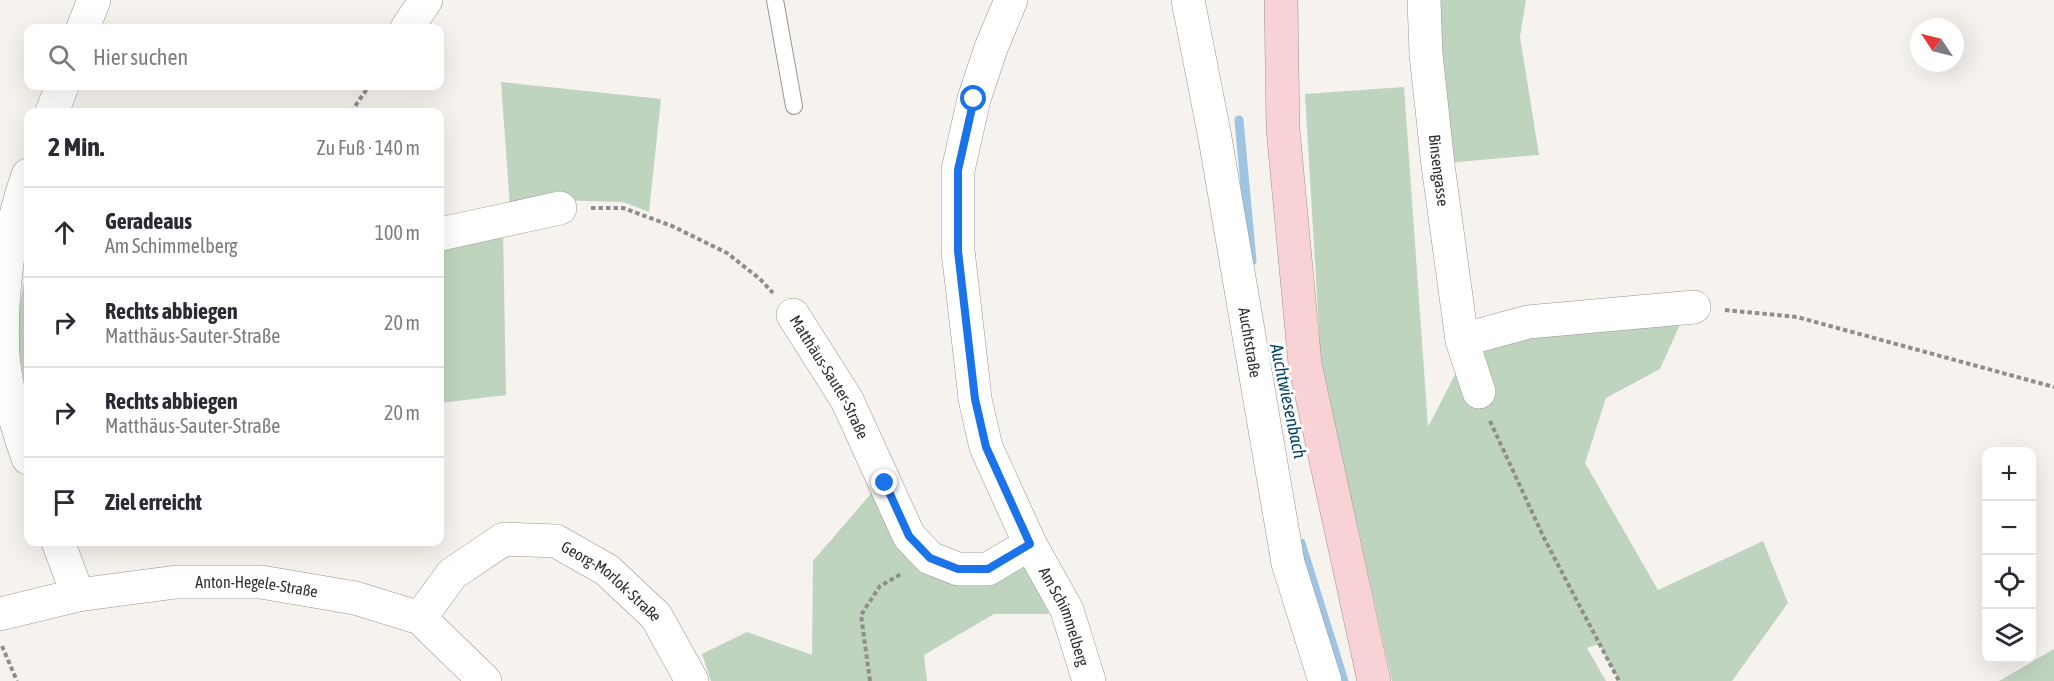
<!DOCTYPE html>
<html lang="de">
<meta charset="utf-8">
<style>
body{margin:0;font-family:"Asap Condensed",sans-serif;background:#f7f7f7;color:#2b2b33}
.controls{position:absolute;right:18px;bottom:18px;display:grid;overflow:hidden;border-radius:12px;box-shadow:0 6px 24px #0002}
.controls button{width:54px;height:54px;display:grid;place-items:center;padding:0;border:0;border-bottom:2px solid #e1e1e2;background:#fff;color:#2b2b33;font:30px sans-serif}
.compass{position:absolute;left:1910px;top:18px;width:54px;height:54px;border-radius:50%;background:#fff;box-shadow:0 6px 24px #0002;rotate:305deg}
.stop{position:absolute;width:18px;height:18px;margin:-14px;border:4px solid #1a73e8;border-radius:50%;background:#fff}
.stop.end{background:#1a73e8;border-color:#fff;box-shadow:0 2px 6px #0008}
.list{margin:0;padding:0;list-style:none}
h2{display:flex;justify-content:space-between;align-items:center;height:78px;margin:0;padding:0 24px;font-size:26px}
h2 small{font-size:20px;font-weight:400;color:#7c7c81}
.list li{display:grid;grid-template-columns:39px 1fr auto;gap:18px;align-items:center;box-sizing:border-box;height:90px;padding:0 24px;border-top:2px solid #e1e1e2}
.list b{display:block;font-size:22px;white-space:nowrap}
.list p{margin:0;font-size:20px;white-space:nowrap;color:#7c7c81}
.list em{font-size:20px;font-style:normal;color:#7c7c81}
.icon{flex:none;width:33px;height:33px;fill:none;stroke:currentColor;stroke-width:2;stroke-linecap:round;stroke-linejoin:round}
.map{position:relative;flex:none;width:2054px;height:681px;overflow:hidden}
.search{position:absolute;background:#fff;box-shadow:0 6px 24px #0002;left:24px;top:24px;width:420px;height:66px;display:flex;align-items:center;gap:15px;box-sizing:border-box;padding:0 21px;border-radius:12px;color:#7c7c81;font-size:22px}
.panel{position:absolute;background:#fff;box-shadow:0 6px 24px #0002;left:24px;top:108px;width:420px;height:438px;border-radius:12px}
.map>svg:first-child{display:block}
.green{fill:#bfd4be}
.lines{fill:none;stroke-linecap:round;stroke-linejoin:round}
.stream{stroke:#9ec4e4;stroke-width:9}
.lane-casing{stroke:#999692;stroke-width:18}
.street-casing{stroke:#999692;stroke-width:34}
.secondary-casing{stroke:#999692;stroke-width:34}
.path{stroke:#908d8b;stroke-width:4;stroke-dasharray:4.5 3;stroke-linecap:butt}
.lane{stroke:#fff;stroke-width:16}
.street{stroke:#fff;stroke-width:33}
.secondary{stroke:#f8d2d4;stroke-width:33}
.route{stroke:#1a73e8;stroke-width:8}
.labels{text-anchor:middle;stroke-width:6;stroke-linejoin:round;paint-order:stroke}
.street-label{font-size:16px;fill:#32302f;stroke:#fff}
.water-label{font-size:18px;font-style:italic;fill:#01446c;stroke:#fff}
</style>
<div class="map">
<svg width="2054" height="681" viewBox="0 0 2054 681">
<rect width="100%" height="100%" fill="#f6f2ee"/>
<path class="green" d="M1431,0H1526L1520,37L1539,155L1446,163Z
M501,82L661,99L649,212L623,202L555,200L510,207Z
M1404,87L1428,427L1474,338L1686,311L1660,369L1606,398L1585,463L1658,590L1763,541L1788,603L1732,681H1619L1599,644L1587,648L1606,681H1392L1321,363L1305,94Z
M503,230L506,395L440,403V249Z
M27,264L28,265V408L16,329Z
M874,490L929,570L1023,561L1049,614H994L924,655L927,681H711L702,654L747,632L812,655L813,561Z
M2054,649V681H1999Z"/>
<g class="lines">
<path class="stream" d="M1239,120L1252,261
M1301,543L1344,681"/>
<g class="lane-casing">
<path id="lane" d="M775,0L794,106"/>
</g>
<g class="street-casing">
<g id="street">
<path id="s1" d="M1011,0L991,48L974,99L958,170V251L973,380L975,399L986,447L1030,544L1067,610L1089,681"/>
<path id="s2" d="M1188,0L1215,138L1288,563L1325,681"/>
<path id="s3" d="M1424,0L1426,54L1438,165L1462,340L1479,392"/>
<path d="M83,28L94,0"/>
<path d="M407,28L426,0"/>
<path d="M52,112L62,86"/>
<path d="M28,175C8,231 0,296 3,356C6,389 17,427 28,458"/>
<path d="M440,234L560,208"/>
<path id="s4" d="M793,315L847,400L909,536L930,558L958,569H988L1030,544"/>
<path d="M1462,340L1528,322L1694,307"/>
<path d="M58,542L78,595"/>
<path id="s5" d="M0,614L78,595L176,582H261L355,598L420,618L485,681"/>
<path id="s6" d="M420,618L452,574L504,539L556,541L607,570L656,616L692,681"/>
</g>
</g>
<g class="secondary-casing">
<path id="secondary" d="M1281,0L1283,129L1305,364L1374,681"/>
</g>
<path class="path" d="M351,112L369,86
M591,208H623L672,226L727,253L760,279L773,293
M1725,310L1797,317L2054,387
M1490,421L1544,538L1619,681
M2,646L17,681
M870,681L861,615L880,586L901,574"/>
<use href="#lane" class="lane"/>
<use href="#street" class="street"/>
<use href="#secondary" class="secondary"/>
</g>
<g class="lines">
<path class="route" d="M885,483L909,536L930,558L958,569H988L1030,544L986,447L975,399L958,251V170L974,99"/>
</g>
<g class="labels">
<g class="street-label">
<text dy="6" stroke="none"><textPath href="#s3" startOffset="171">Binsengasse</textPath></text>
<text dy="6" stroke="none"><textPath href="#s2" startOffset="348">Auchtstraße</textPath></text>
<text dy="6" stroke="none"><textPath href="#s4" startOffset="72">Matthäus-Sauter-Straße</textPath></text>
<text dy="6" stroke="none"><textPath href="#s6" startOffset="238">Georg-Morlok-Straße</textPath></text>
<text dy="6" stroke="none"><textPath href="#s5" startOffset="260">Anton-Hegele-Straße</textPath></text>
<text dy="6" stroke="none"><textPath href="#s1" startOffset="645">Am Schimmelberg</textPath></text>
</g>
<g class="water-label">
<text transform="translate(1288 401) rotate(78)" y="6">Auchtwiesenbach</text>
</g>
</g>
</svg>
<div class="controls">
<button>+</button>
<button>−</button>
<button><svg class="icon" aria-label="locate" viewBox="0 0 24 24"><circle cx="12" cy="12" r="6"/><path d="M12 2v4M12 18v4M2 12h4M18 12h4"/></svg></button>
<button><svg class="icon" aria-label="layers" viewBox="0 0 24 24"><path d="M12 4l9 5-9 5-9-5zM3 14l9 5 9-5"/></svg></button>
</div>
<svg class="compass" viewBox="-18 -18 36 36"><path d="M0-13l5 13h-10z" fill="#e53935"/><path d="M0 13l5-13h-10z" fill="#7c7c81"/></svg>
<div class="stop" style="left:974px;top:99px"></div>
<div class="stop end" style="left:885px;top:483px"></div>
<div class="search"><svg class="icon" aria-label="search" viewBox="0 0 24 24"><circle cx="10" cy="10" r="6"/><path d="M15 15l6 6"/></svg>Hier suchen</div>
<section class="panel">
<h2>2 Min.<small>Zu Fuß · 140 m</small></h2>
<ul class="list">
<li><svg class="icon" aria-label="ahead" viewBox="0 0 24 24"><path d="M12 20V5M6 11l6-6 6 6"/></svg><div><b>Geradeaus</b><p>Am Schimmelberg</p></div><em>100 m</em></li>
<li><svg class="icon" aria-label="right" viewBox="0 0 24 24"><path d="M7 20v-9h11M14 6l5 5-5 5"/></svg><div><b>Rechts abbiegen</b><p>Matthäus-Sauter-Straße</p></div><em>20 m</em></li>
<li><svg class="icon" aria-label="right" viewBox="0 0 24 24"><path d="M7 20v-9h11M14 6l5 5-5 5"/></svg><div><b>Rechts abbiegen</b><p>Matthäus-Sauter-Straße</p></div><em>20 m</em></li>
<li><svg class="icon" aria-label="arrive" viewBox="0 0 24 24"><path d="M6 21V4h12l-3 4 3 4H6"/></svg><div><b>Ziel erreicht</b></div></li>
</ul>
</section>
</div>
